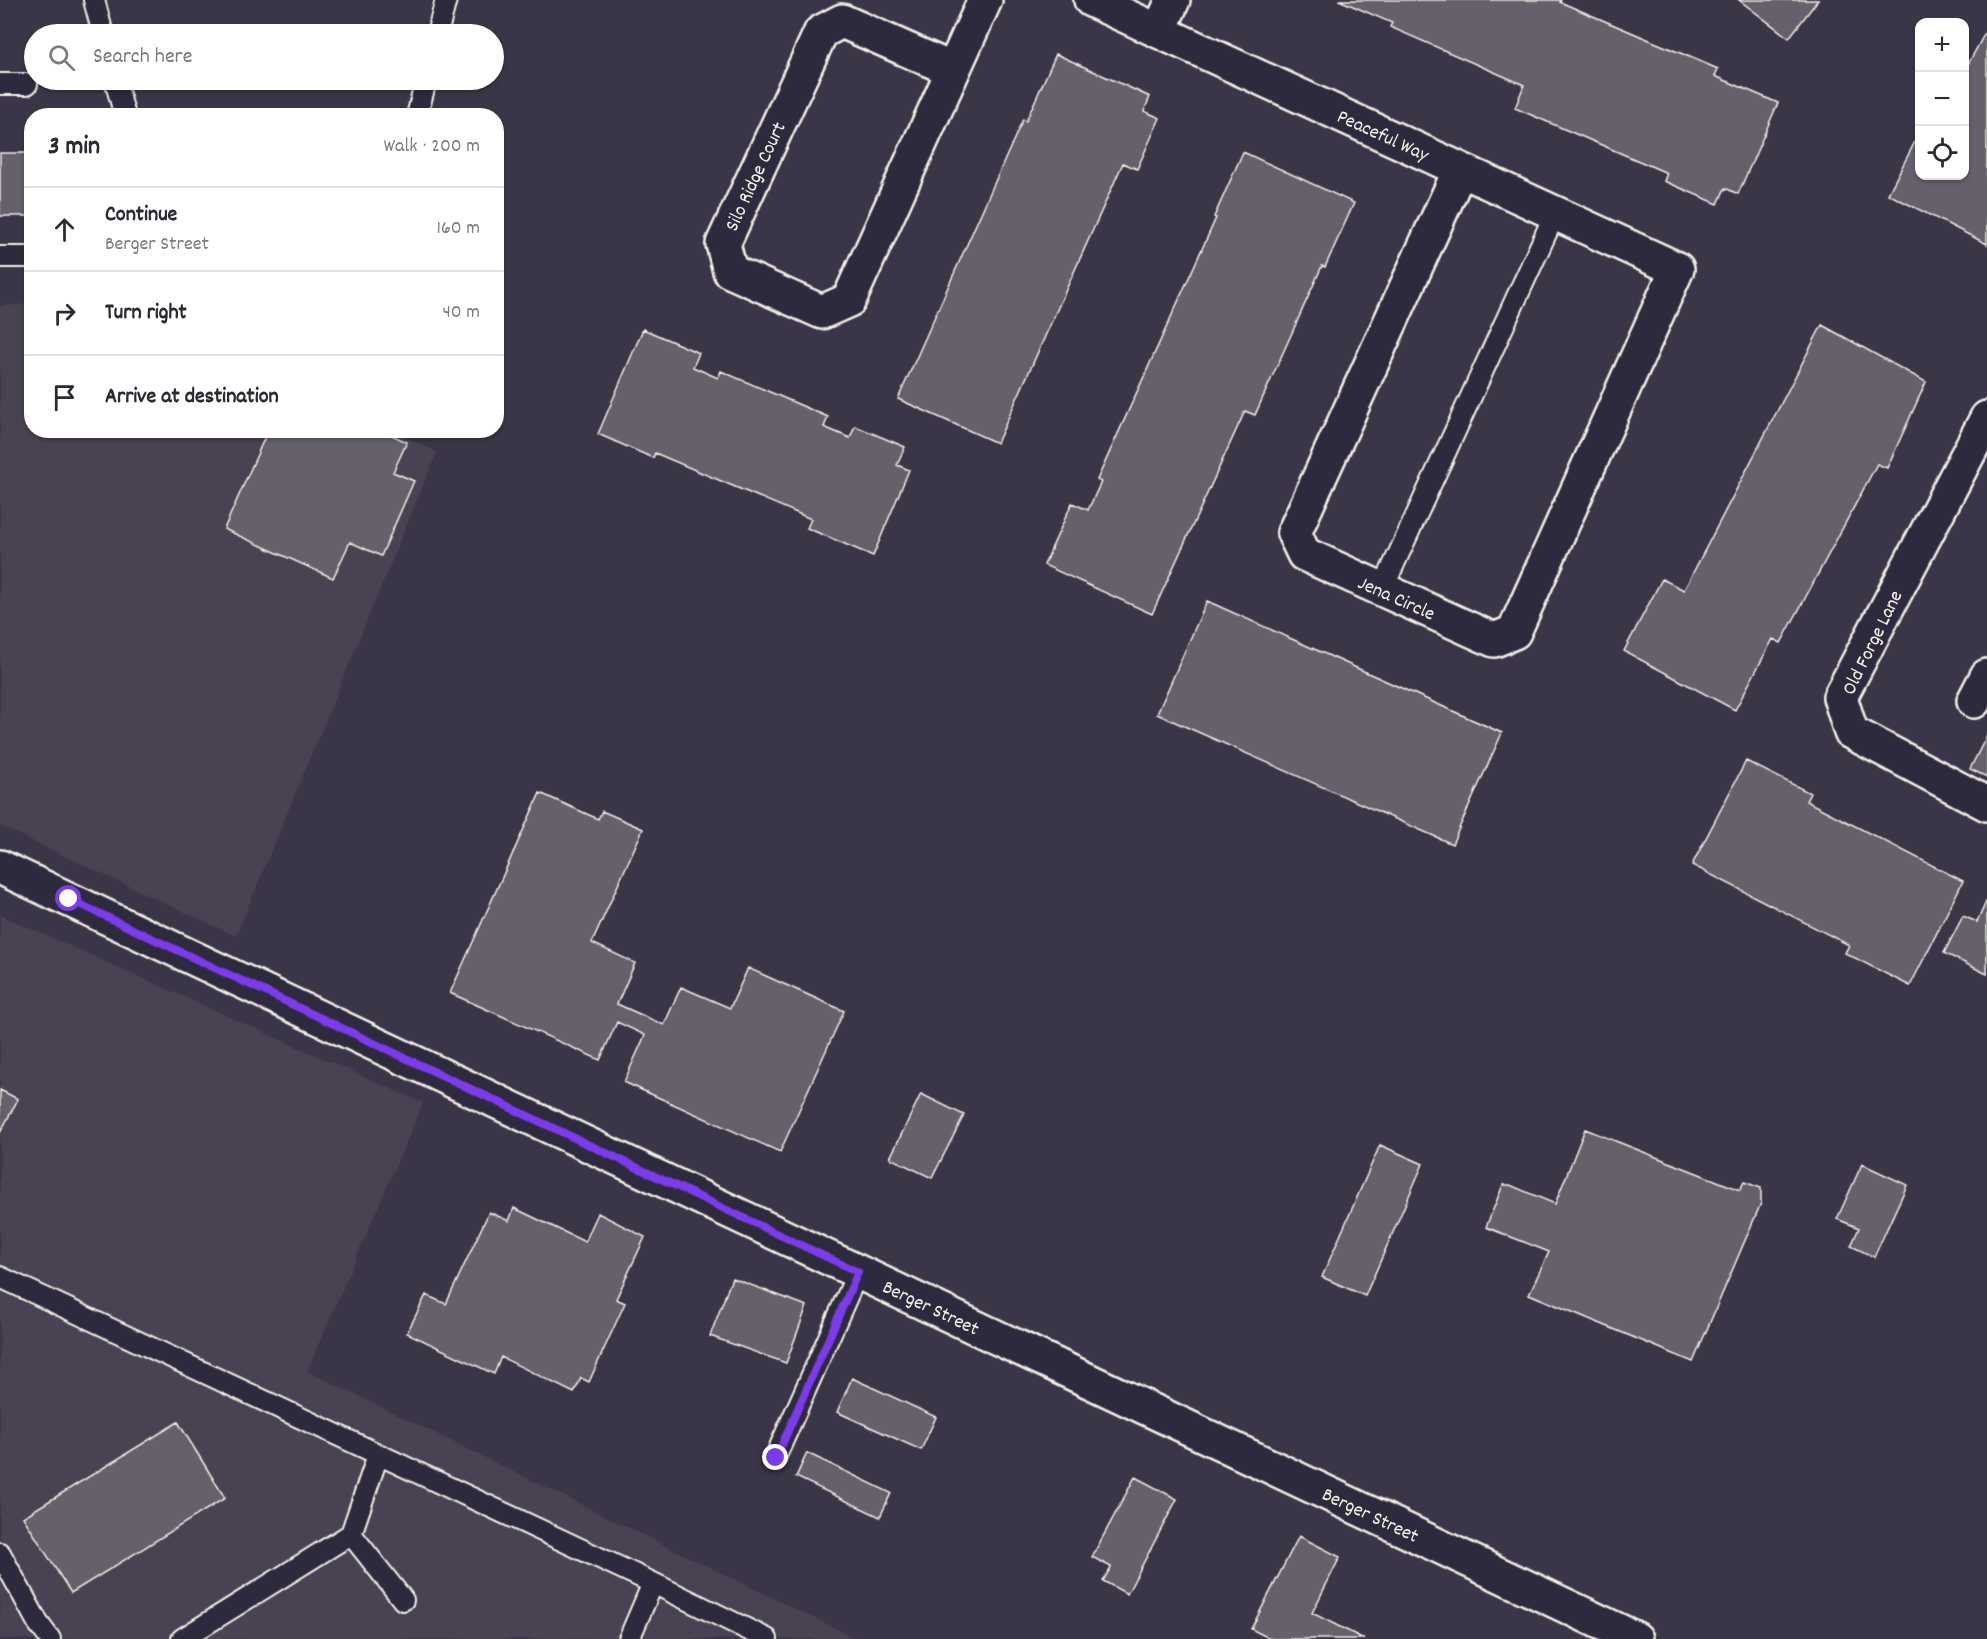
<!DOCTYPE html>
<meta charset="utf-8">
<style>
body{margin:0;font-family:Dekko,sans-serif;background:#f2f2f3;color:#2b2b33}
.controls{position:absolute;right:18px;top:18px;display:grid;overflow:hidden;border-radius:12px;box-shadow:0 2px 4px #0004}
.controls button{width:54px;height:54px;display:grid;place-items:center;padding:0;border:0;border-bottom:2px solid #e1e1e2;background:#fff;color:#2b2b33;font:30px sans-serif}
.stop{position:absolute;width:18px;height:18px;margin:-14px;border:4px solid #7c3aed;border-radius:50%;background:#fff}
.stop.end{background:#7c3aed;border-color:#fff;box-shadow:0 2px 6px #0008}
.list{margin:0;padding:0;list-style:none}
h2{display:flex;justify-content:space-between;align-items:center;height:78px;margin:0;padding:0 24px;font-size:26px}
h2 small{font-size:20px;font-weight:400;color:#7c7c81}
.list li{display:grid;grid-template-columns:39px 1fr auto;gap:18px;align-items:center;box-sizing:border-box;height:84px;padding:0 24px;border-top:2px solid #e1e1e2}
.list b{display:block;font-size:22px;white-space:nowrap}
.list p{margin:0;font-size:20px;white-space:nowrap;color:#7c7c81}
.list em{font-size:20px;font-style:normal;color:#7c7c81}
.icon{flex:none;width:33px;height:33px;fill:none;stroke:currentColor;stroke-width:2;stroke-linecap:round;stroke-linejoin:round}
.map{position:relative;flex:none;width:1987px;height:1639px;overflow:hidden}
.search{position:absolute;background:#fff;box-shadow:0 2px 4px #0004;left:24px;top:24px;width:480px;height:66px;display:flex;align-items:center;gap:15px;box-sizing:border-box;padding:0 21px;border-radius:33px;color:#7c7c81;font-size:22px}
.panel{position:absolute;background:#fff;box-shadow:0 2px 4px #0004;left:24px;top:108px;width:480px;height:330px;border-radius:24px}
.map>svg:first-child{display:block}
.built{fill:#484352}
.building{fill:#65616c;stroke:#f4f1e8;stroke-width:1.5}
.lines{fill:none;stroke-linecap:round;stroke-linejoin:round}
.lane-casing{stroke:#f4f1e8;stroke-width:24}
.street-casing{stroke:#f4f1e8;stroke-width:38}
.lane{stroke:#2f2a3d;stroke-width:20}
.street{stroke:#2f2a3d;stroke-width:33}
.route{stroke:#7c3aed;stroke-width:8}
.labels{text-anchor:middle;stroke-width:4.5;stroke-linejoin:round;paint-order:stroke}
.street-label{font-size:20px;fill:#f4f1e8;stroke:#2f2a3d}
</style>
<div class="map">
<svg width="1987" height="1639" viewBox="0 0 1987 1639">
<rect width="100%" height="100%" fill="#3b3647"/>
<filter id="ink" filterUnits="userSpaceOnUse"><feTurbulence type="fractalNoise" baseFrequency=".0167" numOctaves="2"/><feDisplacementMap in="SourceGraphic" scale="12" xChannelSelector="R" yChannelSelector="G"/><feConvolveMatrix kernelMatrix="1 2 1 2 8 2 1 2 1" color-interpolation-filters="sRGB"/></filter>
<g filter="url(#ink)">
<path class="built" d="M31,304L32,430L394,431L437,452L236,936L0,826V306Z
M0,915L423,1103L307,1371L857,1639H0Z"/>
<path class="building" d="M1339,0H1561L1560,2L1718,69L1715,76L1778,103L1738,194L1725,188L1718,204L1664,181L1667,173L1515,108L1524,85L1390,27L1392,23Z
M1739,0H1818L1789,38Z
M1987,29V244L1888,194L1920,132V176H1964V72Z
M1056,54L1150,97L1144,111L1160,118L1137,169L1123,163L997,443L898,399L1023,119L1026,121Z
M1243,152L1354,203L1325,267L1322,266L1255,415L1245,411L1152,614L1044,565L1072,503L1088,510L1101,482L1097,480L1216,218L1214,217Z
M0,153H32V216H0Z
M1822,325L1926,382L1887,468L1877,464L1781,643L1773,639L1735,710L1624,651L1662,579L1684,590Z
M643,329L699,353L693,367L718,378L721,371L828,417L824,427L850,438L855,426L905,447L897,465L909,470L873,556L807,528L811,519L655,453L653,458L598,434Z
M268,430H381L407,442L393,472L414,481L381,556L350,542L333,578L224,529Z
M1207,601L1502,733L1452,844L1157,714Z
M1987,735V777L1970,769Z
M1746,761L1810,793L1806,801L1963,881L1910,986L1845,953L1849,945L1692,865Z
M540,793L598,819L602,811L643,829L592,943L635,963L617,1004L664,1025L681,987L730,1008L748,968L844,1011L780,1152L624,1082L645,1035L617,1022L600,1060L450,993Z
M1986,902L1987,903V974L1944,953L1963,916L1977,922Z
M0,1090L18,1099L0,1133Z
M921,1094L964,1115L932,1178L890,1158Z
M1585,1129L1740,1190L1744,1182L1761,1188V1203L1693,1362L1529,1294L1549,1252L1486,1227L1503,1185H1510L1555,1204Z
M1380,1145L1423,1164L1365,1296L1322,1277Z
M1862,1164L1907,1185L1874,1257L1851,1246L1859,1228L1837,1219Z
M514,1208L585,1242L598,1213L645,1237L616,1299L625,1303L589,1382L581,1378L574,1393L501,1357L494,1374L407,1333L426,1295L446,1304L489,1212L509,1221Z
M732,1278L807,1306L786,1363L710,1336Z
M852,1378L936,1417L921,1450L837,1412Z
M178,1422L225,1498L71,1593L23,1517Z
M807,1453L891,1493L880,1517L796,1477Z
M1135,1477L1177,1499L1127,1594L1103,1581L1111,1567L1092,1557Z
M1299,1536L1340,1557L1312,1613L1364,1639H1271L1251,1629Z"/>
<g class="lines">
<g class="lane-casing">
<path id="lane" d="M94,0L103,34
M437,34L446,0
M115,80L125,116
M0,84H27
M417,116L426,80
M0,257H32
M1382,590L1555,214
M0,1277L653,1583L767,1639
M775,1458L858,1272
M351,1534L403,1600
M0,1553L38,1623L50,1639
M182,1639L351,1534L378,1455
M629,1639L653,1583"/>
</g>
<g class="street-casing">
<g id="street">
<path id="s1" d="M1091,0L1677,269L1514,632L1494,640L1304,554L1294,533L1460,170"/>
<path d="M1159,31L1173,0"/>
<path d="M953,70L842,21L821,32L723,244L730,271L822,312L849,300L985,0"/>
<path d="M1987,418L1840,697L1851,732L1987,804"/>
<path d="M1974,701L1987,676"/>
<path id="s2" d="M0,867L1636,1639"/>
</g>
</g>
<use href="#lane" class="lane"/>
<use href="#street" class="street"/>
</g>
</g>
<g class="lines" filter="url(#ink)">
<path class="route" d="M69,899L858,1272L776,1458"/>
</g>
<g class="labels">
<g class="street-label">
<text dy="7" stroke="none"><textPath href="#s1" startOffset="322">Peaceful Way</textPath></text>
<text transform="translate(754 176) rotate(-65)" y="7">Silo Ridge Court</text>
<text transform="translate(1397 597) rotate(24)" y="7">Jena Circle</text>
<text transform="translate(1871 642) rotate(-64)" y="7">Old Forge Lane</text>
<text dy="7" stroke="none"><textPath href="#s2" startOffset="1030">Berger Street</textPath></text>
<text dy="7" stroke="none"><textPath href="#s2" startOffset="1516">Berger Street</textPath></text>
</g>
</g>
</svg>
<div class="controls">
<button>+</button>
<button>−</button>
<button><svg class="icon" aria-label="locate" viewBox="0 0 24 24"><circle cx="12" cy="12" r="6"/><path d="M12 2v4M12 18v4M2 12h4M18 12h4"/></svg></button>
</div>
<div class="stop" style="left:69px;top:899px"></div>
<div class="stop end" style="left:776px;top:1458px"></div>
<div class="search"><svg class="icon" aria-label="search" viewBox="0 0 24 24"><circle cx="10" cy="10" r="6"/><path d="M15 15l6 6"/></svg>Search here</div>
<section class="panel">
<h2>3 min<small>Walk · 200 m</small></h2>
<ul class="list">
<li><svg class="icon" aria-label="ahead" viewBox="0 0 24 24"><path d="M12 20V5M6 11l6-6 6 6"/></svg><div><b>Continue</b><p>Berger Street</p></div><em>160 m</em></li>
<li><svg class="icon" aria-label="right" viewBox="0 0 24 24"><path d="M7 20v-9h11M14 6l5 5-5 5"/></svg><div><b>Turn right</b></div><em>40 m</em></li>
<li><svg class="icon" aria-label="arrive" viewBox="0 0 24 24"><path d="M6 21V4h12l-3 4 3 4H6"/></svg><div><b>Arrive at destination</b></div></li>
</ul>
</section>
</div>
